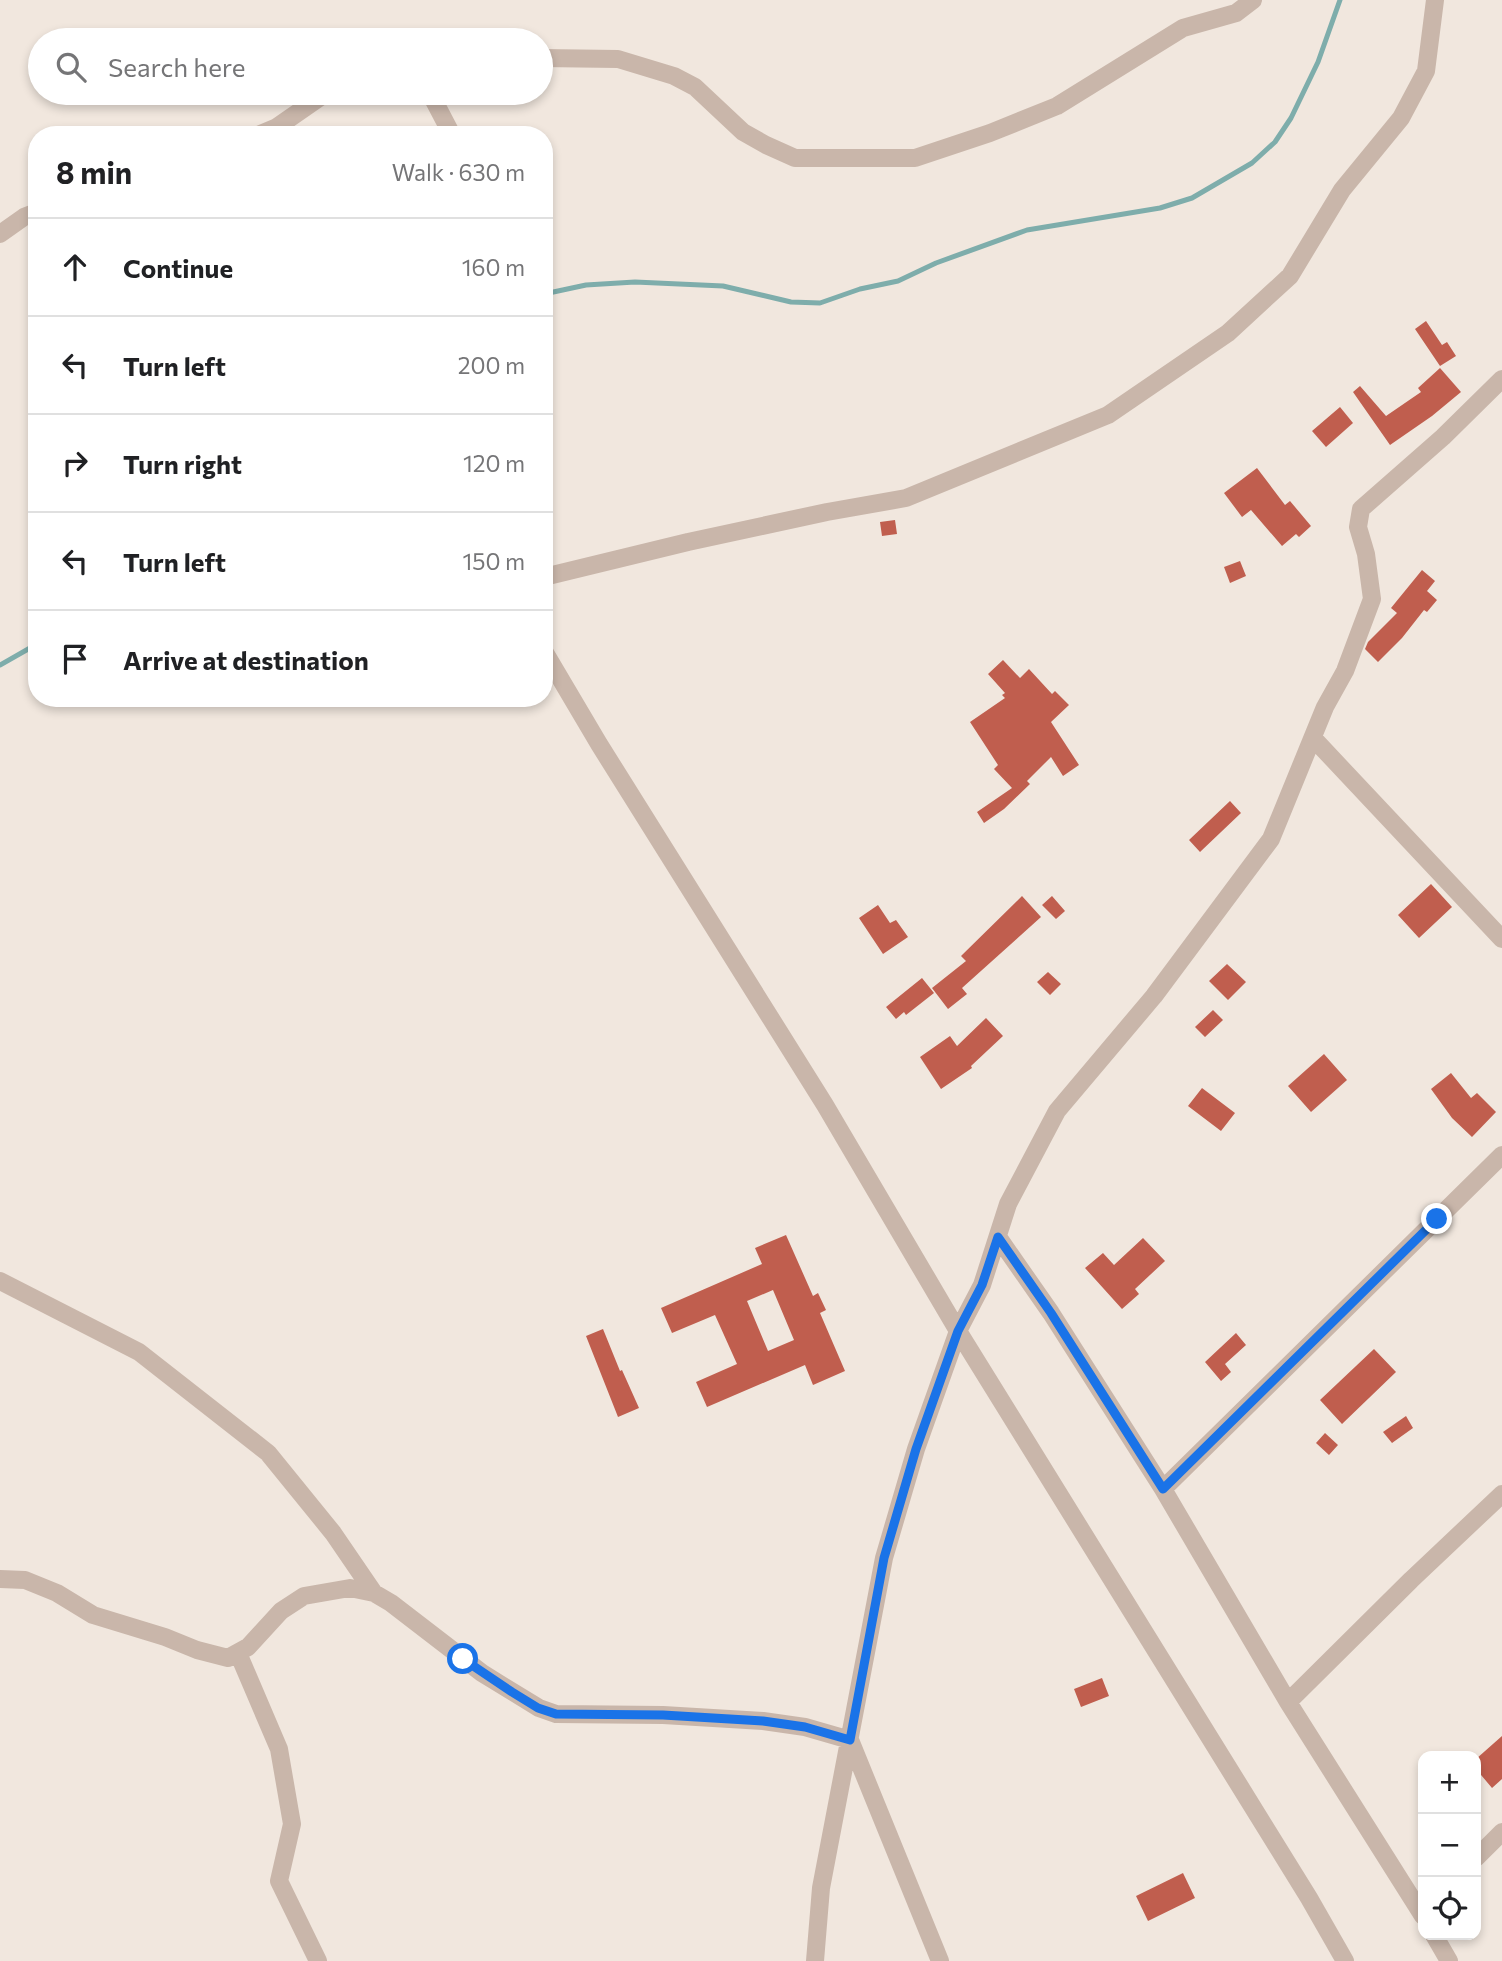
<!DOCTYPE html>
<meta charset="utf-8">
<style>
body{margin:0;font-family:Commissioner,sans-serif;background:#f2f2f2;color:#202124}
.controls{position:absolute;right:21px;bottom:21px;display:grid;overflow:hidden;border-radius:14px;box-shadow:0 4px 10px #0003}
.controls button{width:63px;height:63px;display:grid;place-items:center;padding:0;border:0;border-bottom:2px solid #e0e0e0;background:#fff;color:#202124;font:35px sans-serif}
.stop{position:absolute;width:21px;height:21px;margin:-16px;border:5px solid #1a73e8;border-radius:50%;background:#fff}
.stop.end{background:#1a73e8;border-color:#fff;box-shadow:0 2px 7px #0008}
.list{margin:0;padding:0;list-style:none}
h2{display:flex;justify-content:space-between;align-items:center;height:91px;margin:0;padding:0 28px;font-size:30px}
h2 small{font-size:23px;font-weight:400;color:#757577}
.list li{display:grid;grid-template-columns:46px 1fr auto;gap:21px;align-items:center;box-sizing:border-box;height:98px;padding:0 28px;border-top:2px solid #e0e0e0}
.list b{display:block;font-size:26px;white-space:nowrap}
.list em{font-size:23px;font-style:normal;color:#757577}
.icon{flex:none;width:38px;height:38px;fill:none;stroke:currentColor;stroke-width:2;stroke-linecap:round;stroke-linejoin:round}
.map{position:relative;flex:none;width:1502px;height:1961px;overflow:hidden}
.search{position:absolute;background:#fff;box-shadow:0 4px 10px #0003;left:28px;top:28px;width:525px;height:77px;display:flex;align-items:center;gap:18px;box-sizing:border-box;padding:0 24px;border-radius:38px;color:#757577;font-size:26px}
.panel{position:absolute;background:#fff;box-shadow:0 4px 10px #0003;left:28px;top:126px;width:525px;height:581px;border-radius:28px}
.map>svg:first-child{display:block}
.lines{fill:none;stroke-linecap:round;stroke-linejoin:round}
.stream{stroke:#7eadab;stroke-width:5}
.building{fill:#c05e4e;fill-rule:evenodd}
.minor{stroke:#c9b6aa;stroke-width:18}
.route{stroke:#1a73e8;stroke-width:9}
</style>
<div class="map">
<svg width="1502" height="1961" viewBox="0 0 1502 1961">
<rect width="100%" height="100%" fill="#f1e7de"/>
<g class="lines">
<path class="stream" d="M544,294L586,285L635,282L723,286L791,302L820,303L860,289L898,281L936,263L1027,230L1160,208L1192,198L1252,163L1275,142L1291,118L1318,62L1340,0
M0,665L37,644"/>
</g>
<path class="building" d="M1426,321L1442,345L1447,342L1456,356L1440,366L1415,329Z
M1440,368L1461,392L1432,416L1390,445L1353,392L1360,386L1386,416L1421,392L1418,388Z
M1340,407L1353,423L1326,447L1312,431Z
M1257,468L1285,505L1290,501L1311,526L1299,537L1296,534L1282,546L1251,510L1242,517L1224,493Z
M895,520L897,534L882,536L880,522Z
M1240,561L1246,576L1230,583L1224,567Z
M1422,570L1435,581L1427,591L1437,600L1427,612L1424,610L1402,638L1378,662L1365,649L1368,642L1397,613L1391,608Z
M1003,660L1020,678L1029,669L1052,694L1055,691L1069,705L1051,722L1079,765L1063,776L1051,757L1027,781L1030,784L1004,809L984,823L977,812L1012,788L994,769L998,765L970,722L1005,698L1002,695L1005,693L988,674Z
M1230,801L1241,813L1200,852L1189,840Z
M1431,884L1452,907L1419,938L1398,915Z
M1022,896L1041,917L962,988L967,994L948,1009L932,988L966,961L961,956Z
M1052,896L1065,911L1056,919L1042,905Z
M878,905L890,923L896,920L908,937L883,954L859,918Z
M1227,964L1246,982L1228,1000L1209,981Z
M1048,972L1061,984L1050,995L1037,982Z
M922,978L934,993L906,1015L904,1012L896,1019L886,1007Z
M1213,1010L1223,1020L1205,1037L1195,1027Z
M986,1018L1003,1036L971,1066L972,1068L941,1089L920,1057L950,1036L957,1046Z
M1324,1054L1347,1080L1311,1112L1288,1086Z
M1451,1073L1471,1098L1477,1093L1496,1112L1472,1137L1452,1118L1431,1089Z
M1202,1088L1235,1113L1221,1131L1188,1106Z
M786,1235L813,1296L818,1293L826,1310L820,1313L845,1371L813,1385L805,1365L707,1407L696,1382L737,1364L715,1315L672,1333L661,1308L762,1264L755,1248ZM773,1290L794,1340L768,1351L747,1301Z
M1143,1238L1165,1261L1135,1289L1139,1294L1122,1309L1085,1268L1103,1253L1114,1265Z
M603,1329L620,1371L622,1370L639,1408L618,1417L586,1336Z
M1236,1333L1246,1345L1225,1364L1231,1372L1221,1381L1205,1362Z
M1374,1349L1396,1372L1342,1424L1320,1400Z
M1406,1416L1413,1428L1392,1443L1383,1432Z
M1325,1433L1338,1445L1329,1455L1316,1443Z
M1102,1678L1109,1696L1081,1707L1074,1689Z
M1502,1736V1779L1492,1788L1476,1769V1759Z
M1183,1873L1195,1898L1148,1921L1136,1896Z"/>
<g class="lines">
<path class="minor" d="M541,58L618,59L674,76L695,87L743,132L766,145L795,158H915L990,133L1057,106L1183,28L1236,13L1253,0
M430,93L452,135
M258,135L277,127L326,93
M0,234L24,217L37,212
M544,577L688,542L827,512L906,498L1108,415L1228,333L1290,276L1342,190L1401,118L1426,71L1435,0
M544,651L599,744L825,1105L958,1331L1309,1898L1345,1961
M1313,738L1502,939
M998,1237L1051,1313L1163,1489L1288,1702L1423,1916
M0,1281L139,1352L268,1453L333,1533L374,1593
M1163,1489L1502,1155
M0,1579L25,1580L57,1593L93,1615L165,1637L197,1650L228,1658L248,1647L281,1611L304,1596L350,1588L374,1593L391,1603L482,1673L539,1708L556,1714L663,1715L763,1721L805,1727L850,1740L940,1961
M238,1653L279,1749L292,1824L279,1881L318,1961
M1288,1702L1411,1580L1502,1494
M1476,1858L1502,1832
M1434,1935L1449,1961
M815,1961L821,1888L884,1558L916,1449L958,1331L982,1285L1008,1204L1057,1111L1154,996L1271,839L1325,707L1345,671L1372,599L1366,554L1358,527L1361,509L1443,437L1502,379"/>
</g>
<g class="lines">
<path class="route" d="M463,1659L512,1692L538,1708L556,1714L663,1715L763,1721L805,1727L850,1740L884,1558L916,1449L958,1331L982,1285L998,1237L1051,1313L1163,1489L1437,1219"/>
</g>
</svg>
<div class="controls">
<button>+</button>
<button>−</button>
<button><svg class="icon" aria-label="locate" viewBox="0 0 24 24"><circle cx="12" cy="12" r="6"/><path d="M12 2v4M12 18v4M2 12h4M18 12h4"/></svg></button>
</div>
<div class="stop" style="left:463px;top:1659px"></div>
<div class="stop end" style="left:1437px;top:1219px"></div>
<div class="search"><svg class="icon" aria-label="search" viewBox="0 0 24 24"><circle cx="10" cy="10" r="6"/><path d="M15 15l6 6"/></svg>Search here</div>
<section class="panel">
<h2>8 min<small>Walk · 630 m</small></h2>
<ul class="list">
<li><svg class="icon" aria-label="ahead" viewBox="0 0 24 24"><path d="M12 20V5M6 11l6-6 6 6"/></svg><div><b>Continue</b></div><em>160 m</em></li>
<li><svg class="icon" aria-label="left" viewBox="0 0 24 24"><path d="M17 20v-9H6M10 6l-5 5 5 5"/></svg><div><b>Turn left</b></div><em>200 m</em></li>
<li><svg class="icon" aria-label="right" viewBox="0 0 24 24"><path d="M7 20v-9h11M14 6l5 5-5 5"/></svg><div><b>Turn right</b></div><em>120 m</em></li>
<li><svg class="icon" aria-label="left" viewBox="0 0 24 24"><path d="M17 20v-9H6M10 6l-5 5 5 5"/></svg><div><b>Turn left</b></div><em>150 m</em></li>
<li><svg class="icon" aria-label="arrive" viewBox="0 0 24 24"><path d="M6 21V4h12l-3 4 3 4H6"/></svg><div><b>Arrive at destination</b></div></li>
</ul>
</section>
</div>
